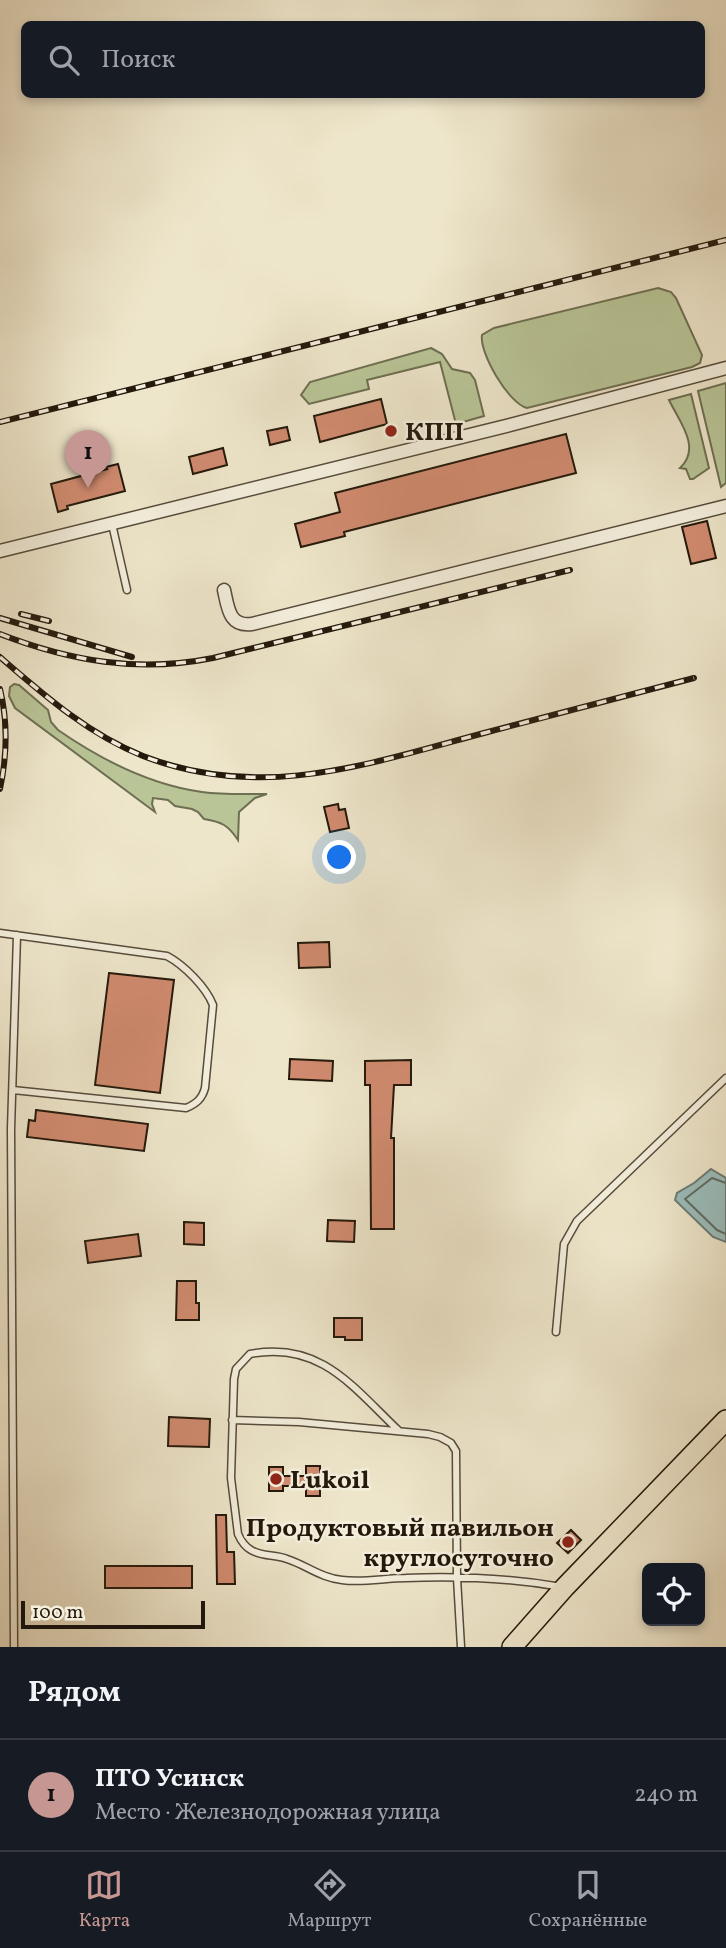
<!DOCTYPE html>
<html lang="ru">
<meta charset="utf-8">
<style>
body{margin:0;font-family:Vollkorn,serif;background:#242831;color:#f1f3f6}
.controls{position:absolute;right:21px;bottom:21px;display:grid;overflow:hidden;border-radius:10px;box-shadow:0 4px 10px #0003}
.controls button{width:63px;height:63px;display:grid;place-items:center;padding:0;border:0;border-bottom:2px solid #363941;background:#171b24;color:#f1f3f6;font:35px sans-serif}
.scale{position:absolute;left:21px;bottom:18px;width:184px;box-sizing:border-box;padding-left:7px;border:4px solid #24190c;border-top:0;font-size:19px;line-height:24px;white-space:nowrap;color:#24190c;-webkit-text-stroke:5px #f4efdd;paint-order:stroke}
.you{position:absolute;left:340px;top:858px;width:24px;height:24px;margin:-18px;border:5px solid #fff;border-radius:50%;background:#1a73e8;box-shadow:0 0 0 10px #1a73e833}
.badge{display:grid;place-items:center;width:46px;height:46px;border-radius:50%;background:#c59692;color:#111;font-size:23px;font-weight:700}
.pin{position:absolute;translate:-50% -58px;filter:drop-shadow(0 2px 4px #0008)}
.pin::after{content:'';position:absolute;top:37px;width:24px;height:21px;background:inherit;clip-path:polygon(0 0,100% 0,50% 100%)}
.list{margin:0;padding:0;list-style:none}
h2{display:flex;justify-content:space-between;align-items:center;height:91px;margin:0;padding:0 28px;font-size:30px}
h2 small{font-size:23px;font-weight:400;color:#9ea1a6}
.list li{display:grid;grid-template-columns:46px 1fr auto;gap:21px;align-items:center;box-sizing:border-box;height:112px;padding:0 28px;border-top:2px solid #363941}
.list b{display:block;font-size:26px;white-space:nowrap}
.list p{margin:0;font-size:23px;white-space:nowrap;color:#9ea1a6}
.list em{font-size:23px;font-style:normal;color:#9ea1a6}
.icon{flex:none;width:38px;height:38px;fill:none;stroke:currentColor;stroke-width:2;stroke-linecap:round;stroke-linejoin:round}
.map{position:relative;flex:none;width:726px;height:1647px;overflow:hidden}
.search{position:absolute;background:#171b24;box-shadow:0 4px 10px #0003;left:21px;right:21px;top:21px;height:77px;display:flex;align-items:center;gap:18px;box-sizing:border-box;padding:0 24px;border-radius:10px;color:#9ea1a6;font-size:26px}
.sheet{height:203px;background:#171b24}
nav{display:flex;justify-content:space-around;align-items:center;box-sizing:border-box;height:98px;border-top:2px solid #363941;background:#171b24;font-size:19px;color:#9ea1a6}
nav a{display:grid;justify-items:center;gap:4px}
nav .on{color:#c59692}
.map>svg:first-child{display:block}
.green{fill:#b9c597;stroke:#6e6f52;stroke-width:2}
.water{fill:#9bbebd;stroke:#6b7c76;stroke-width:2}
.lines{fill:none;stroke-linecap:round;stroke-linejoin:round}
.shore{stroke:#606c64;stroke-width:2}
.building{fill:#d18b70;stroke:#24190c;stroke-width:2}
.lane-casing{stroke:#564c3c;stroke-width:9}
.street-casing{stroke:#564c3c;stroke-width:15}
.primary-casing{stroke:#24190c;stroke-width:22}
.lane{stroke:#f4efdd;stroke-width:6}
.street{stroke:#f4efdd;stroke-width:12}
.primary{stroke:#eee6cb;stroke-width:19}
.rail-casing{stroke:#24190c;stroke-width:6}
.rail{stroke:#f4efdd;stroke-width:3.5;stroke-dasharray:10;stroke-linecap:butt}
.poi-dot{fill:#8f2418;stroke:#f4efdd;stroke-width:2.5}
.labels{text-anchor:middle;stroke-width:5;stroke-linejoin:round;paint-order:stroke}
.poi-label{font-size:26px;font-weight:bold;fill:#24190c;stroke:#f4efdd;text-anchor:start}
</style>
<div class="map">
<svg width="726" height="1647" viewBox="0 0 726 1647">
<rect width="100%" height="100%" fill="#eee6cb"/>
<filter id="stains"><feTurbulence type="fractalNoise" baseFrequency=".00286" numOctaves="4"/><feColorMatrix values="0 0 0 0 .2 0 0 0 0 .09 0 0 0 0 .02 0 0 0 .5 -.17"/></filter>
<radialGradient id="worn" r=".72"><stop offset=".6" stop-color="#630" stop-opacity="0"/><stop offset="1" stop-color="#630" stop-opacity=".3"/></radialGradient>
<path class="green" d="M658,288L671,292L676,298L702,355L700,363L692,367L527,408C509,404 479,353 482,335L494,328Z
M431,348L442,354L452,369L470,373L475,380L484,416L456,424L440,362L367,380L369,389L309,404L301,395L310,382Z
M726,383V483L721,487L698,391Z
M691,394L709,468L693,479H690L686,469L680,468C702,448 679,421 669,400Z
M14,684L19,685L48,710L51,722L58,730C100,759 151,785 202,792C223,795 245,794 267,794L255,798L239,812L238,840C228,825 222,822 204,819L198,812L192,809L175,806L168,800L153,798L152,804L155,812L15,708L9,696L10,687Z"/>
<path class="water" d="M711,1169L726,1178V1242L713,1237L675,1200L677,1193L694,1183Z"/>
<g class="lines">
<path class="shore" d="M726,1183L712,1178L685,1199L717,1230L726,1234"/>
</g>
<path class="building" d="M381,399L387,424L320,442L314,416Z
M287,427L290,440L270,445L267,431Z
M566,434L576,473L344,532L345,536L301,547L295,524L340,512L335,493Z
M223,448L227,465L193,474L189,457Z
M118,464L125,491L67,506L68,509L58,512L51,484L107,469L106,467Z
M707,521L716,558L691,564L682,527Z
M338,804L339,810L345,809L349,828L330,832L324,807Z
M329,942L330,967L299,968L298,943Z
M109,973L174,980L160,1093L95,1085Z
M290,1059L333,1061L332,1081L289,1079Z
M411,1060V1085H394L391,1138H394V1229H371L370,1085H365V1061Z
M36,1110L148,1124L144,1151L27,1137L29,1120L35,1121Z
M328,1220L355,1221L354,1242L327,1241Z
M184,1222L204,1223V1245L184,1244Z
M138,1234L141,1256L88,1263L85,1241Z
M177,1281H196V1303H199V1320H176Z
M334,1318H362V1340H345V1337H334Z
M169,1417L210,1419L209,1447L168,1446Z
M306,1466H320V1496H306V1486H283V1491H269V1467H283V1476H306Z
M216,1515H226L227,1552H234L235,1584H217Z
M571,1530L581,1540L568,1553L557,1543Z
M105,1566H192V1588H105Z"/>
<g class="lines">
<g class="lane-casing">
<path id="lane" d="M112,524L127,590
M0,933L167,956C184,965 206,987 213,1005L205,1088C202,1099 196,1104 186,1108L13,1090
M556,1332L564,1244L577,1221L726,1078
M232,1420L299,1422L428,1434L440,1437L451,1443L456,1451L457,1578L461,1647
M398,1430C352,1386 320,1341 250,1354L236,1369L234,1379L231,1478L238,1534C241,1541 244,1546 251,1550C262,1557 275,1554 287,1559C306,1565 321,1578 342,1580C363,1583 385,1578 406,1578C459,1576 510,1578 562,1587
M14,1647L11,1129L17,935"/>
</g>
<g class="street-casing">
<path id="street" d="M0,551L510,425L726,368
M224,590C228,608 229,627 252,624L726,506"/>
</g>
<g class="primary-casing">
<path id="primary" d="M512,1647L565,1587L726,1420"/>
</g>
<use href="#lane" class="lane"/>
<use href="#street" class="street"/>
<use href="#primary" class="primary"/>
<g class="rail-casing">
<path id="rail" d="M0,422L726,240
M21,614L49,621
M0,618L132,657
M0,634C70,661 138,673 213,658L570,570
M0,657C44,695 88,734 143,756C262,802 368,764 484,733C554,715 624,696 694,678
M0,689C8,722 7,756 0,789"/>
</g>
<use href="#rail" class="rail"/>
</g>
<g class="poi-dot">
<circle cx="391" cy="431" r="7"/>
<circle cx="276" cy="1479" r="7"/>
<circle cx="568" cy="1542" r="7"/>
</g>
<g class="labels">
<g class="poi-label">
<text x="405" y="440">КПП</text>
<text x="290" y="1488">Lukoil</text>
<text x="554" y="1536" text-anchor="end">Продуктовый павильон<tspan x="554" dy="30">круглосуточно</tspan></text>
</g>
</g>
<rect width="100%" height="100%" filter="url(#stains)"/>
<rect width="100%" height="100%" fill="url(#worn)"/>
</svg>
<div class="controls">
<button><svg class="icon" aria-label="locate" viewBox="0 0 24 24"><circle cx="12" cy="12" r="6"/><path d="M12 2v4M12 18v4M2 12h4M18 12h4"/></svg></button>
</div>
<div class="scale">100 m</div>
<div class="you"></div>
<div class="pin badge" style="left:88px;top:488px">1</div>
<div class="search"><svg class="icon" aria-label="search" viewBox="0 0 24 24"><circle cx="10" cy="10" r="6"/><path d="M15 15l6 6"/></svg>Поиск</div>
</div>
<section class="sheet">
<h2>Рядом<small></small></h2>
<ul class="list">
<li><span class="badge">1</span><div><b>ПТО Усинск</b><p>Место · Железнодорожная улица</p></div><em>240 m</em></li>
</ul>
</section>
<nav>
<a class="on"><svg class="icon" aria-label="map" viewBox="0 0 24 24"><path d="M3 6l6-2 6 2 6-2v14l-6 2-6-2-6 2zM9 4v14M15 6v14"/></svg>Карта</a>
<a><svg class="icon" aria-label="directions" viewBox="0 0 24 24"><path d="M12 3l9 9-9 9-9-9zM9 14v-3h6M13 9l2 2-2 2"/></svg>Маршрут</a>
<a><svg class="icon" aria-label="saved" viewBox="0 0 24 24"><path d="M7 4h10v16l-5-4-5 4z"/></svg>Сохранённые</a>
</nav>
